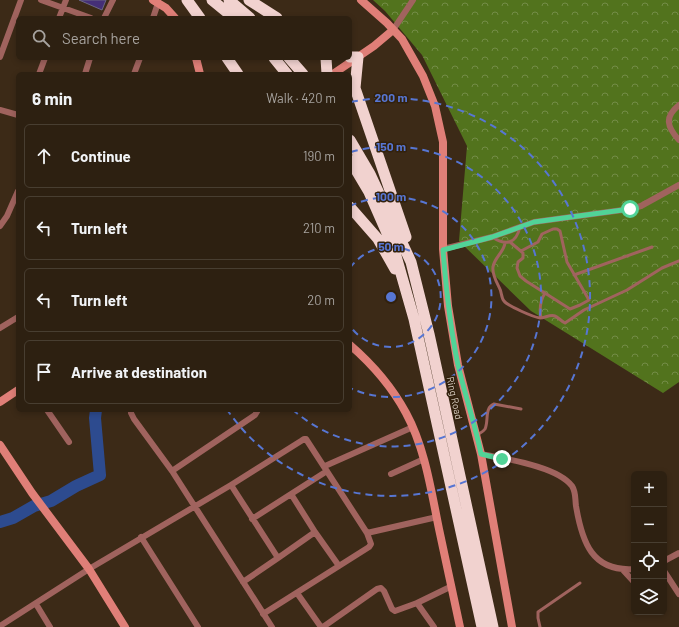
<!DOCTYPE html>
<meta charset="utf-8">
<style>
body{margin:0;font-family:Barlow,sans-serif;background:#392d1f;color:#f1f3f6}
.controls{position:absolute;right:12px;bottom:12px;display:grid;overflow:hidden;border-radius:6px;box-shadow:0 2px 6px #0003}
.controls button{width:36px;height:36px;display:grid;place-items:center;padding:0;border:0;border-bottom:1px solid #483e31;background:#2d2011;color:#f1f3f6;font:20px sans-serif}
.stop{position:absolute;width:12px;height:12px;margin:-9px;border:3px solid #51d397;border-radius:50%;background:#fff}
.stop.end{background:#51d397;border-color:#fff;box-shadow:0 1px 4px #0008}
.list{margin:0;padding:0;list-style:none}
h2{display:flex;justify-content:space-between;align-items:center;height:52px;margin:0;padding:0 16px;font-size:17px}
h2 small{font-size:13px;font-weight:400;color:#a7a39f}
.list li{display:grid;grid-template-columns:26px 1fr auto;gap:12px;align-items:center;box-sizing:border-box;height:64px;margin:0 8px 8px;padding:0 8px;border:1px solid #483e31;border-radius:6px}
.list b{display:block;font-size:15px;white-space:nowrap}
.list em{font-size:13px;font-style:normal;color:#a7a39f}
.icon{flex:none;width:22px;height:22px;fill:none;stroke:currentColor;stroke-width:2;stroke-linecap:round;stroke-linejoin:round}
.map{position:relative;flex:none;width:679px;height:627px;overflow:hidden}
.search{position:absolute;background:#2d2011;box-shadow:0 2px 6px #0003;left:16px;top:16px;width:336px;height:44px;display:flex;align-items:center;gap:10px;box-sizing:border-box;padding:0 14px;border-radius:6px;color:#a7a39f;font-size:15px}
.panel{position:absolute;background:#2d2011;box-shadow:0 2px 6px #0003;left:16px;top:72px;width:336px;height:340px;border-radius:6px}
.map>svg:first-child{display:block}
.forest{fill:url(#forest-crowns)}
.lines{fill:none;stroke-linecap:round;stroke-linejoin:round}
.river{stroke:#2d4b8f;stroke-width:12}
.building{fill:#452f77;stroke:#6c6782}
.lane{stroke:#a0635e;stroke-width:3}
.street{stroke:#a0635e;stroke-width:6}
.secondary{stroke:#e07f78;stroke-width:8}
.highway{stroke:#f1d2cf;stroke-width:11}
.route{stroke:#51d397;stroke-width:5}
.ring{fill:none;stroke:#5776d3;stroke-width:2;stroke-dasharray:7 5}
.labels{text-anchor:middle;stroke-width:3;stroke-linejoin:round;paint-order:stroke}
.street-label{font-size:10px;fill:#ddd2c6;stroke:#32210d}
.centre{fill:#5776d3;stroke:#32210d;stroke-width:2}
.ring-label{font-size:12px;text-anchor:middle;font-weight:bold;fill:#5776d3;stroke:#32210d;stroke-width:3;stroke-linejoin:round;paint-order:stroke}
</style>
<div class="map">
<svg width="679" height="627" viewBox="0 0 679 627">
<defs>
<pattern id="forest-crowns" width="20" height="18" patternUnits="userSpaceOnUse"><rect width="20" height="18" fill="#52731d"/><path d="M2 6a3 3 0 1 1 6 0M12 15a3 3 0 1 1 6 0" fill="none" stroke="#738c47"/></pattern>
</defs>
<rect width="100%" height="100%" fill="#3c2a17"/>
<path class="forest" d="M373,0H679V382L663,393L531,311L459,241L467,146L422,55L385,11Z"/>
<g class="lines">
<path class="river" d="M0,522L13,518L34,506L51,501L76,486L100,475L95,418L96,410"/>
</g>
<path class="building" d="M79,0H106L102,10Z"/>
<g class="lines">
<path class="lane" d="M492,237C506,246 516,244 520,227
M510,242L523,253V258L518,262L517,268L520,276L526,281L570,309L580,305L589,300L567,262L560,231L557,229H553L542,234L538,242L521,251
M505,243C504,252 494,258 493,267C492,274 496,281 499,287C502,292 501,298 504,301C508,306 533,317 540,318C545,318 550,314 555,316C558,317 561,321 565,323L584,310L627,290L662,268L679,261
M574,275L652,247
M541,318C539,308 540,301 545,293
M477,435C480,433 483,432 485,429C489,421 484,408 494,404L521,409
M540,627L538,618V612L580,583"/>
<path class="street" d="M41,0L91,18
M59,18L66,0
M104,18L113,0
M153,18L158,3
M393,30L413,0
M0,57L21,0
M39,74L45,58
M85,74L90,58
M134,74L140,58
M679,105C664,117 667,127 679,140
M0,110L18,115
M0,226L7,216L18,191
M443,249L492,237L534,222L630,209L641,206L679,185
M0,328L18,317
M47,410L69,442
M131,410V413L134,419L172,471L272,627
M481,454C505,459 557,466 572,486C576,492 575,499 576,506C582,542 592,572 634,569
M325,466L413,427
M172,471L255,415L258,410
M391,474L424,459
M231,485L278,558L315,532L339,566
M291,494L315,532
M252,519L327,471
M367,533L437,517
M141,537L198,627
M664,561L679,553
M623,570L634,582
M664,571L679,594
M243,582L278,558
M297,593L321,627
M417,603L452,586
M36,604L50,627
M0,626L89,569L231,485L301,441L304,439H306L367,533L371,544L369,547L263,614
M323,627L377,589L381,588L384,591L392,609L395,611L417,603L434,627"/>
<path class="secondary" d="M153,0L166,8L175,18
M361,0L387,23L402,39L423,76L435,106L443,142V249L448,306L458,365L481,454L512,627
M196,58L200,74
M333,74L374,46L393,30
M350,345C372,364 392,387 406,413C425,448 431,490 439,529C446,562 453,594 460,627
M0,402L18,390
M0,445L32,493L89,569L125,627"/>
<path class="highway" d="M187,0L200,18
M212,0L234,18
M229,0L250,18
M249,0L277,18
M350,57H358L355,88L406,237
M227,58L238,74
M274,58L287,74
M289,58L303,74
M326,58L327,74
M350,140L370,174L411,262L429,334L493,627
M350,160L369,192L394,249L414,319L482,627
M350,207L378,239L395,269"/>
</g>
<g class="lines">
<path class="route" d="M502,459L481,454C475,424 465,395 458,365C450,327 446,288 443,250L492,237L534,222L630,209"/>
</g>
<g class="ring">
<path d="M350 268A50 50 0 1 1 350 326"/>
<path d="M350 206A100 100 0 1 1 350 388"/>
<path d="M351 152A150 150 0 1 1 293 410"/>
<path d="M351 102A199 199 0 1 1 228 411"/>
</g>
<g class="labels">
<g class="street-label">
<text transform="translate(455 398) rotate(78)" y="4">Ring Road</text>
</g>
</g>
<circle cx="391" cy="297" r="6" class="centre"/>
<g class="ring-label">
<text x="391" y="102">200 m</text>
<text x="391" y="151">150 m</text>
<text x="391" y="201">100 m</text>
<text x="391" y="251">50 m</text>
</g>
</svg>
<div class="controls">
<button>+</button>
<button>−</button>
<button><svg class="icon" aria-label="locate" viewBox="0 0 24 24"><circle cx="12" cy="12" r="6"/><path d="M12 2v4M12 18v4M2 12h4M18 12h4"/></svg></button>
<button><svg class="icon" aria-label="layers" viewBox="0 0 24 24"><path d="M12 4l9 5-9 5-9-5zM3 14l9 5 9-5"/></svg></button>
</div>
<div class="stop" style="left:630px;top:209px"></div>
<div class="stop end" style="left:502px;top:459px"></div>
<div class="search"><svg class="icon" aria-label="search" viewBox="0 0 24 24"><circle cx="10" cy="10" r="6"/><path d="M15 15l6 6"/></svg>Search here</div>
<section class="panel">
<h2>6 min<small>Walk · 420 m</small></h2>
<ul class="list">
<li><svg class="icon" aria-label="ahead" viewBox="0 0 24 24"><path d="M12 20V5M6 11l6-6 6 6"/></svg><div><b>Continue</b></div><em>190 m</em></li>
<li><svg class="icon" aria-label="left" viewBox="0 0 24 24"><path d="M17 20v-9H6M10 6l-5 5 5 5"/></svg><div><b>Turn left</b></div><em>210 m</em></li>
<li><svg class="icon" aria-label="left" viewBox="0 0 24 24"><path d="M17 20v-9H6M10 6l-5 5 5 5"/></svg><div><b>Turn left</b></div><em>20 m</em></li>
<li><svg class="icon" aria-label="arrive" viewBox="0 0 24 24"><path d="M6 21V4h12l-3 4 3 4H6"/></svg><div><b>Arrive at destination</b></div></li>
</ul>
</section>
</div>
